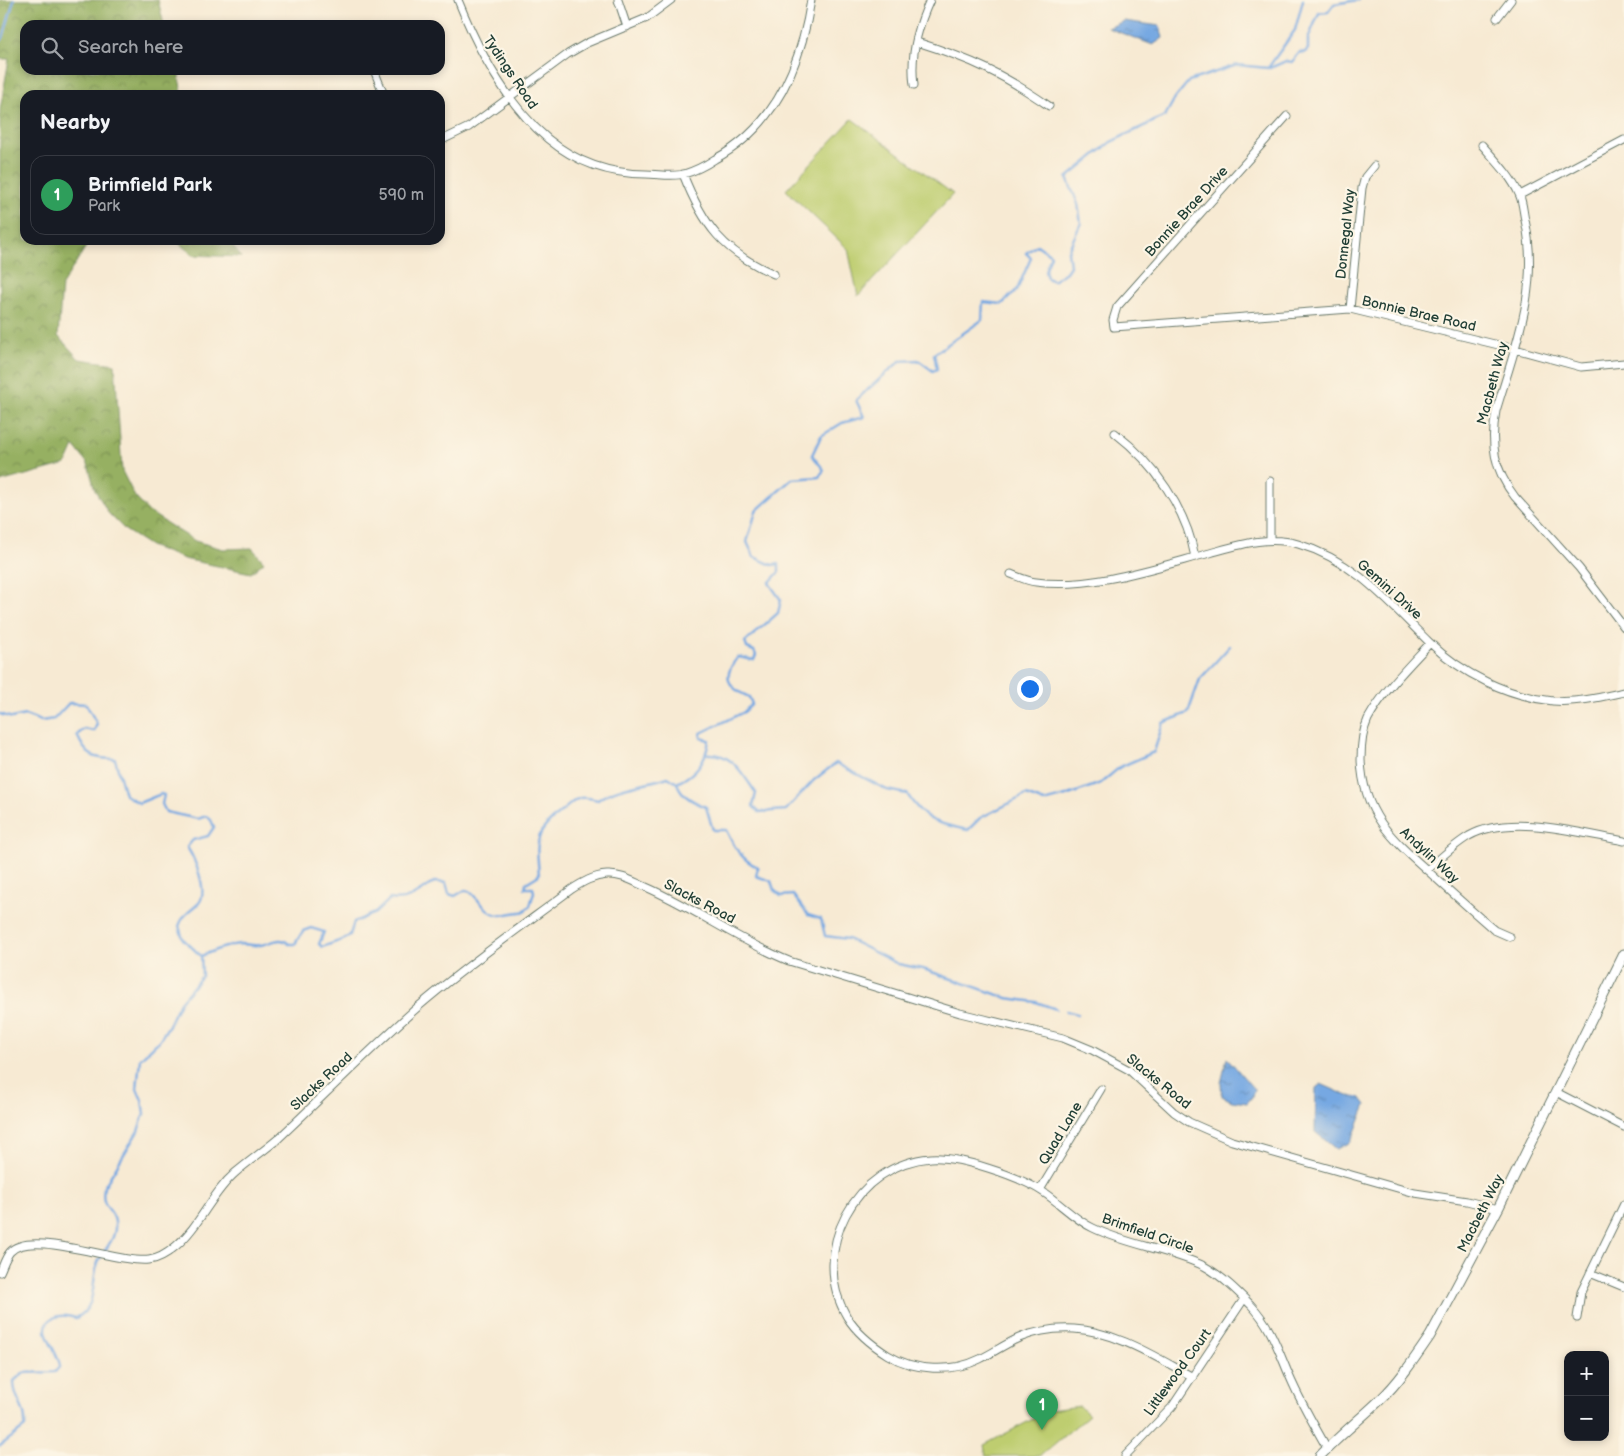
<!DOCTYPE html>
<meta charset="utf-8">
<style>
body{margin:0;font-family:"Balsamiq Sans",sans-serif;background:#20242c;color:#f1f3f6}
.controls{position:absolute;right:15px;bottom:15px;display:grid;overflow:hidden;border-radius:10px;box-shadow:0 2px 8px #0003}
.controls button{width:45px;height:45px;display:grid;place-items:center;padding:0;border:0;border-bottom:1px solid #363941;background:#171b24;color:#f1f3f6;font:25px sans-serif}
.you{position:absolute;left:1029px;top:688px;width:18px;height:18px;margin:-12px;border:4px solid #fff;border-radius:50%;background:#1a73e8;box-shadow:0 0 0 8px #1a73e833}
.badge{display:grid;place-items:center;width:32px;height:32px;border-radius:50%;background:#d690ce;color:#fff;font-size:16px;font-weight:700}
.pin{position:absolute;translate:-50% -41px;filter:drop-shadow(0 1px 2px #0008)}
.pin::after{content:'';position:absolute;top:26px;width:18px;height:15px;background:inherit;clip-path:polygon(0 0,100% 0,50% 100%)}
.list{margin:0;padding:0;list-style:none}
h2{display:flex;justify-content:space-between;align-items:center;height:65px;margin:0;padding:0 20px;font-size:21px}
h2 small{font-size:16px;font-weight:400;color:#9ea1a6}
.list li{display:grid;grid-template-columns:32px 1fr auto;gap:15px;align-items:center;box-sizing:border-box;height:80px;margin:0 10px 10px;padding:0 10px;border:1px solid #363941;border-radius:15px}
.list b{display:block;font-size:19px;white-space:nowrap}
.list p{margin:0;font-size:16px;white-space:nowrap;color:#9ea1a6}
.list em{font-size:16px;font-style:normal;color:#9ea1a6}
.icon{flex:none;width:28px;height:28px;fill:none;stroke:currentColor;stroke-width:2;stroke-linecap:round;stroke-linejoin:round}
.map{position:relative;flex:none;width:1624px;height:1456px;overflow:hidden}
.search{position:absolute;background:#171b24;box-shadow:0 2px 8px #0003;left:20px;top:20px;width:425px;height:55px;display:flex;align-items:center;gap:12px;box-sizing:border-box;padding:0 18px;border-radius:15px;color:#9ea1a6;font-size:19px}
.panel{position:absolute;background:#171b24;box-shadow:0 2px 8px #0003;left:20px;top:90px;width:425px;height:155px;border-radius:15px}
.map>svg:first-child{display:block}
.green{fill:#becd70;stroke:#6e8552}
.forest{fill:url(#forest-crowns);stroke:#5a764b}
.water{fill:url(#water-ripples);stroke:#4a728b}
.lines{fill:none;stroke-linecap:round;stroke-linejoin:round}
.stream{stroke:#76a8e2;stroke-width:2.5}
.minor-casing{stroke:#6b7a6c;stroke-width:9}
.tertiary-casing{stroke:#6b7a6c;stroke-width:11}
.minor{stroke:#fff;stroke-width:7}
.tertiary{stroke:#fff;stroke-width:9}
.labels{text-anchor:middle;stroke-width:4.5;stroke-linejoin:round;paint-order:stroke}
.street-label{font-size:14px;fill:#1f3d34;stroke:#fcf5e5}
</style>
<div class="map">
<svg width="1624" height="1456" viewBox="0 0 1624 1456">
<defs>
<pattern id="forest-crowns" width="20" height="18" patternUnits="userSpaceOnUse" patternTransform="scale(1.25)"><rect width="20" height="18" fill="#96b062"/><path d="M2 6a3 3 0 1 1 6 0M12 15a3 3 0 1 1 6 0" fill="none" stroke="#7a9052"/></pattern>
<pattern id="water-ripples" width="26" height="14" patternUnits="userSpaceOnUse" patternTransform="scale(1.25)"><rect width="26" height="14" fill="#76a8e2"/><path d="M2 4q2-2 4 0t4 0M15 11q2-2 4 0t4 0" fill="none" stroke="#608ab8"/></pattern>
</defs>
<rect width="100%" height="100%" fill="#fcf5e5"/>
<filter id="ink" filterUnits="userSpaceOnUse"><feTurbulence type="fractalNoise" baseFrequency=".02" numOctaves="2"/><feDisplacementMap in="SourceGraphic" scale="10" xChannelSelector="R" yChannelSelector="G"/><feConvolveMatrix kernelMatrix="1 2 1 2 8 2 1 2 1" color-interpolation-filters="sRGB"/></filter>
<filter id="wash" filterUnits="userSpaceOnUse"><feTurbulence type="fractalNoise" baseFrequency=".0096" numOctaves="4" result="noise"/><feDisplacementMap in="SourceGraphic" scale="20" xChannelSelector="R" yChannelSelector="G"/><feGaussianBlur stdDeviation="1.12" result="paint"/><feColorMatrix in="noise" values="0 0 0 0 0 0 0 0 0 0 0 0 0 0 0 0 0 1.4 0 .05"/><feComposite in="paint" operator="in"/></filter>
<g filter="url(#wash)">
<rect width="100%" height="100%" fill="#f7ead3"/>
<path class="green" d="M852,119L953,194L858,296L848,249L786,190Z
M1080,1406L1089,1415L1040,1456H986L984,1445L1050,1410Z"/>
<path class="forest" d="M0,0H158L164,25H25V70H178L182,95H25V240H90L62,285L58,336L79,359L115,364L122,471L135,497L149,512L195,541L223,549L252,548L264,562L251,573L184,559L150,546L125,530L109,514L95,490L88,464L74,446L66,464L0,482V110L9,59H0Z
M175,240H228L241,257L193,255Z"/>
<path class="water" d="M1124,21L1160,26L1163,38L1153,45L1108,28Z
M1227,1058C1230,1060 1249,1084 1254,1089L1252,1097L1247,1103L1232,1101L1222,1096L1221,1083Z
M1321,1084L1348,1096L1360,1097L1366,1105L1351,1142L1336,1149L1315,1132L1316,1088Z"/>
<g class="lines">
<path class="stream" d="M0,42L3,38L14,0
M1270,68L1286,61L1292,62L1300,52L1304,53L1308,49V39L1319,13L1328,12L1334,4L1358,0
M0,714L12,718L25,715L41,721L54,719L69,703L86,704L97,724L94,731L84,729L77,735C86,756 93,759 115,759L125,795L139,803L161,794L164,795L162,804L166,812L198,819L206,816L211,820L214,827L208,836L193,840L187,847C194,858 209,891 199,903C191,911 183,914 179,926L183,939L201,956L202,976L180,1002L169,1025L159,1041L140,1059L137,1089L142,1100L144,1114L138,1131L104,1187C100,1210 113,1207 115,1222C117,1238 106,1247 99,1260C90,1279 99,1307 76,1318C69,1316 61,1314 53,1318C34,1328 59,1352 60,1366L55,1372L23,1373L14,1381C13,1399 27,1407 25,1427L0,1446
M708,754C732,752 743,775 756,793L753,806L759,812L786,810L814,780L836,763L887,790L907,794C925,822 936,823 968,830L980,818L1026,795L1044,802L1066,796L1101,783L1120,767L1154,752L1163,723L1188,713L1200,679L1230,646
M677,783C682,797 694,802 706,807L713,830H726C733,845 742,861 758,867L756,876L771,881L774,890L781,896L793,895L808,915L821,919L825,936L848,939L898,964L923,969L1007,998L1036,1002L1056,1009
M201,956C214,951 226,945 240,944C246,944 253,946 260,945C271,944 280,935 289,944H295L303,931L311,928L324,932L319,944L322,947L345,939L350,935L354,922L375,913L390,899C407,903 421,891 434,882L446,883L449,894L455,896L465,890L469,891C478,898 488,915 500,915C508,915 514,911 523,912L530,906L534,892L533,888H525L526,883L539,875C536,838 534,834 563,810C578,798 577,795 598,800C615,786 646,785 668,777L677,783C696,774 706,761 709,740L701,738V733L744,712L752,704L749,697C728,688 721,677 738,657L754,660L756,655L754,651L747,648L745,642L778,613L781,600L769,583L779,572V564L772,565L754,557L747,542L756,511L792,479L819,477L824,470L812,455L821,436L842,423L864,417L856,400L900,361L918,360L933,371L937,369L934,354L982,320L983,302L1002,304L1017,290L1031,258L1026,253L1037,245L1051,255L1045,271L1047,278L1053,281L1066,272L1070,266L1068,251L1081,223L1078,204L1067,178L1111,142L1165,116L1175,98L1189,81L1237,65L1268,68L1295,30L1303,0
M1066,1011L1077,1014"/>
</g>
</g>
<g filter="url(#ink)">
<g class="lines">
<g class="minor-casing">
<path id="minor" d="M458,0C478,50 506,104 548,139C577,163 609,174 646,174C658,174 673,177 684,174C694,171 706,165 715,159C775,127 801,65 811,0
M618,0L627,27
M1497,18L1511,0
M917,42C971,59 1003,74 1049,106
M374,70L384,95
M914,85C910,56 918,26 930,0
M1287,116L1117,307L1113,320L1114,327L1350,309L1515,349L1581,367L1624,363
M440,141L469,127L568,54L587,43L647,18L671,0
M1482,145C1495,160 1511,176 1519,194C1523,202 1523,212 1525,220C1540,288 1515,347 1496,411C1490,444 1494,470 1515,497L1579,568L1624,627
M683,174C703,225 723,252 774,274
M1520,195L1624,140
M1350,309L1362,188L1365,177L1374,166
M1115,433C1154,463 1186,508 1195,557
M1270,539V481
M1011,574C1019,577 1027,581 1036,582C1090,590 1157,567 1210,553C1239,545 1268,535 1298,544C1354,560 1389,603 1429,642C1462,674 1507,696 1553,701C1577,703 1601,697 1624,692
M1430,643C1408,667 1384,690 1368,719C1362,732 1361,746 1361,760C1363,814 1392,839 1429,872C1451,892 1472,911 1494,930L1510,937
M1427,870C1440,858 1454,845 1469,836C1510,813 1580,833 1624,841
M1556,1092L1624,1127
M1040,1190L1101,1089
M0,1272C3,1266 5,1258 10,1252C30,1228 118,1264 149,1260C159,1259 169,1252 176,1246C200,1226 211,1194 235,1173C249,1161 265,1150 279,1138C326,1094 371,1048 419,1006C468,964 521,927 572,889C583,882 593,876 607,875C621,874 634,882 646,887C696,909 739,941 789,961L960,1013L1063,1038L1092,1050L1129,1070L1174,1112L1189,1122L1232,1141L1415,1193L1467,1201L1498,1209
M1590,1273L1624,1287
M1577,1318L1581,1292L1624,1204
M1193,1377C1157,1358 1116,1331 1074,1329C1056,1328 1036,1331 1019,1338C1005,1344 993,1353 980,1359C952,1373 914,1371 888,1355C872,1345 857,1333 847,1317C808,1251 855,1164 931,1158C959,1156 1019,1176 1043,1192C1060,1203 1074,1219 1093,1228C1128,1245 1168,1249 1204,1266C1222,1276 1237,1291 1251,1305C1273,1328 1280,1356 1293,1384C1303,1406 1315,1427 1327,1448
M1125,1456L1172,1407L1244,1299"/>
</g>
<g class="tertiary-casing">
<path id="tertiary" d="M1320,1456C1339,1436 1360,1419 1380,1400C1399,1382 1415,1358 1430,1336L1498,1209L1624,954"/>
</g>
<use href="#minor" class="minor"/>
<use href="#tertiary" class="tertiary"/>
</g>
</g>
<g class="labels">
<g class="street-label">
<text transform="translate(511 72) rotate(56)" y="5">Tydings Road</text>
<text transform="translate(1186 211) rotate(-48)" y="5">Bonnie Brae Drive</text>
<text transform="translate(1345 234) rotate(-84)" y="5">Donnegal Way</text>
<text transform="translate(1419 313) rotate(13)" y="5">Bonnie Brae Road</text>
<text transform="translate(1492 383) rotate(-75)" y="5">Macbeth Way</text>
<text transform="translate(1390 589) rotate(42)" y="5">Gemini Drive</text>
<text transform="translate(1430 855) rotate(43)" y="5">Andylin Way</text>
<text transform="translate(700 901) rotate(28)" y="5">Slacks Road</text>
<text transform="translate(321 1081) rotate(-43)" y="5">Slacks Road</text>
<text transform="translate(1159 1081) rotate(39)" y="5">Slacks Road</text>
<text transform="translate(1060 1133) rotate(-59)" y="5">Quad Lane</text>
<text transform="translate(1480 1213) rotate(-63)" y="5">Macbeth Way</text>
<text transform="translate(1148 1233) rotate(19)" y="5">Brimfield Circle</text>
<text transform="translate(1177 1372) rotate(-54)" y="5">Littlewood Court</text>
</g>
</g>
</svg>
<div class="controls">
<button>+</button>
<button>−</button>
</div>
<div class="you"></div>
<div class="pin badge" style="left:1042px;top:1430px;background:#2e9e5b">1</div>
<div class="search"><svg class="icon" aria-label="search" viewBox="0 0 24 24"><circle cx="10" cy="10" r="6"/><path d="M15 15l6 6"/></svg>Search here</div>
<section class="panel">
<h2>Nearby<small></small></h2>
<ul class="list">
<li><span class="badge" style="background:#2e9e5b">1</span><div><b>Brimfield Park</b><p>Park</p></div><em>590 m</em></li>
</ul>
</section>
</div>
